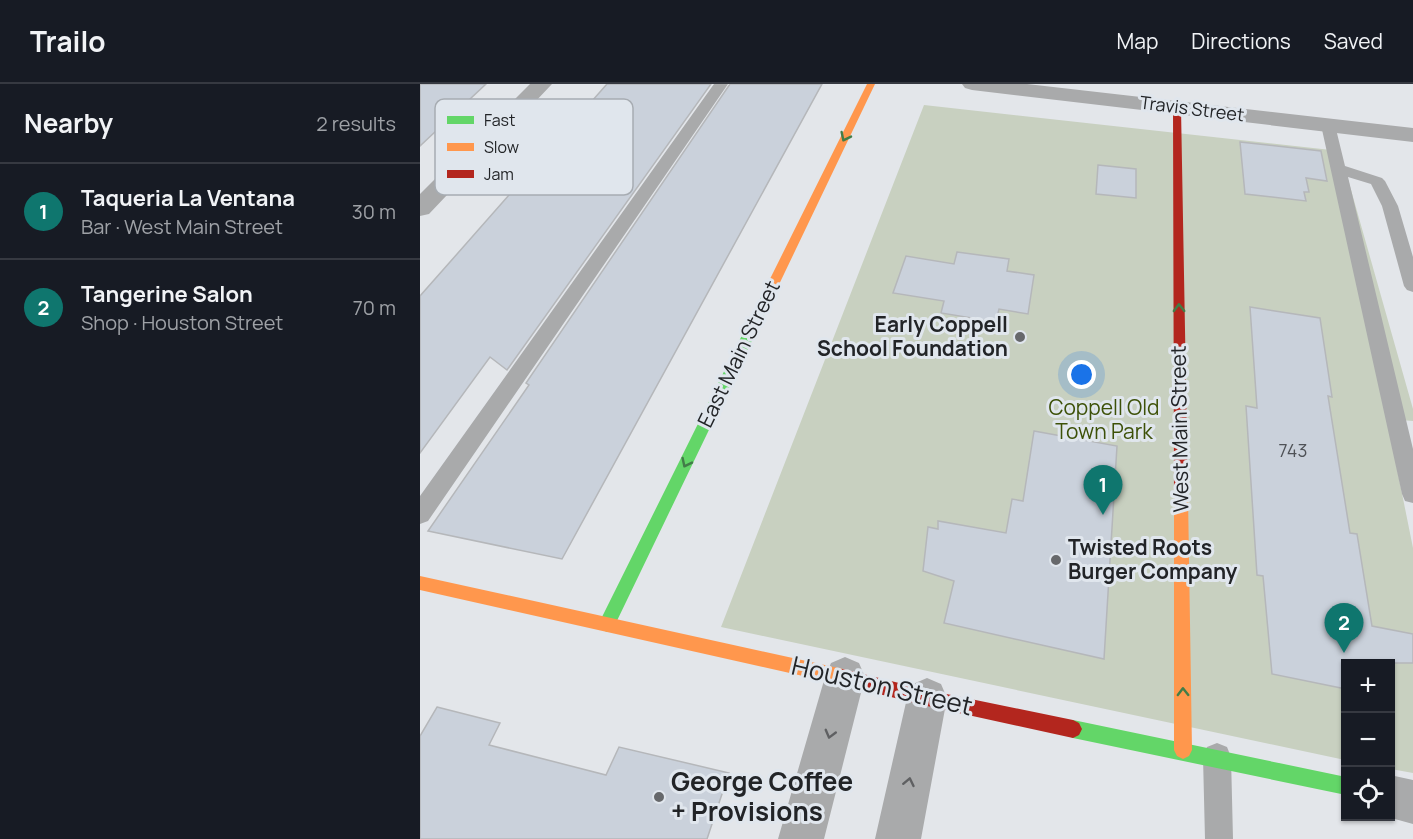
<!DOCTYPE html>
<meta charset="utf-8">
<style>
body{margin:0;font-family:Manrope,sans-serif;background:#20242c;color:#f1f3f6}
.controls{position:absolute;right:18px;bottom:18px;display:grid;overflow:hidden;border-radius:0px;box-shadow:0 2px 4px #0004}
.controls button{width:54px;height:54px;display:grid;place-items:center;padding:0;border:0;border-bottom:2px solid #363941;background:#171b24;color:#f1f3f6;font:30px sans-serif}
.you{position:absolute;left:662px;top:291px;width:21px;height:21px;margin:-15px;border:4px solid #fff;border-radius:50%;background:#1a73e8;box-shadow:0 0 0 9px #1a73e833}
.badge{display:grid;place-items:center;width:39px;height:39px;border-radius:50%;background:#0f766e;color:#fff;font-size:20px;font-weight:700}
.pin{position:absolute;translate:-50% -50px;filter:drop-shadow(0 2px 3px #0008)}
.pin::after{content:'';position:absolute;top:32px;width:21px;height:18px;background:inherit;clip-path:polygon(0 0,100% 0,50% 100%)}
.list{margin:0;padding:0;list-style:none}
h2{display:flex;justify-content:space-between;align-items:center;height:78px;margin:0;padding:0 24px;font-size:26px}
h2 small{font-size:20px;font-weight:400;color:#9ea1a6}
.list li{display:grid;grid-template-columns:39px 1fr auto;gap:18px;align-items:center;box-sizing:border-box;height:96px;padding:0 24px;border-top:2px solid #363941}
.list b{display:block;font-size:22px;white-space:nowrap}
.list p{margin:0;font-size:20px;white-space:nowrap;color:#9ea1a6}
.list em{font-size:20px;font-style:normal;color:#9ea1a6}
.icon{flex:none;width:33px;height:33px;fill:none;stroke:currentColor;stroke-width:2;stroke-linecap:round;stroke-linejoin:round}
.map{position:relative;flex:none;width:993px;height:755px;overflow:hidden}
header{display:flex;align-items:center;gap:36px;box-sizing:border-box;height:84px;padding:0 30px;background:#171b24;border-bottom:2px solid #363941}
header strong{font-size:28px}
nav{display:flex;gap:33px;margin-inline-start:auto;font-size:21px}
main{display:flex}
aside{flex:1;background:#171b24}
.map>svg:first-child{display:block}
.green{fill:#c8d0c0}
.building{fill:#cad1db;stroke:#b5b7ba;stroke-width:1.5}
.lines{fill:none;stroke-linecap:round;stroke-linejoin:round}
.lane{fill:#a9aaab;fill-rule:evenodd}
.street{fill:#a9aaab;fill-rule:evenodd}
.fast{fill:#63d668;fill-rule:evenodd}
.slow{fill:#ff974d;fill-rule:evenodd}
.jam{fill:#b3261e;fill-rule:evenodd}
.oneway{stroke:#427d48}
.oneway2{stroke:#5f6062}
.poi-dot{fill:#66686b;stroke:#e0e6ed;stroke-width:2}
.labels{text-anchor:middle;stroke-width:6;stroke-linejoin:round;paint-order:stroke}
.far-street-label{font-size:18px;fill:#222427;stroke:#e0e6ed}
.number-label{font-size:18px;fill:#4f5257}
.poi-label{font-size:21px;font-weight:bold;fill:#222427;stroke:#e0e6ed;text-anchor:end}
.street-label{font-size:21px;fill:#222427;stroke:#e0e6ed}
.park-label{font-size:21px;fill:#3d5108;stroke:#e0e6ed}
.near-street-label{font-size:26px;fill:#222427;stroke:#e0e6ed}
.near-poi-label{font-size:26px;font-weight:bold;fill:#222427;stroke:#e0e6ed;text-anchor:start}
.key{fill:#e0e6ed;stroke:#a7acb2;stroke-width:1.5}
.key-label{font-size:16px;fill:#222427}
</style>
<header>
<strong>Trailo</strong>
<nav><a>Map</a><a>Directions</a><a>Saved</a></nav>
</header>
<main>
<aside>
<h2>Nearby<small>2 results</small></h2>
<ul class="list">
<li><span class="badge">1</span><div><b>Taqueria La Ventana</b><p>Bar · West Main Street</p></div><em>30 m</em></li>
<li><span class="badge">2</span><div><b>Tangerine Salon</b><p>Shop · Houston Street</p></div><em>70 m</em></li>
</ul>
</aside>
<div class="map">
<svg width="993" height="755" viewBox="0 0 993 755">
<rect width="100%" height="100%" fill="#e3e6ea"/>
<path class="green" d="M504,21L920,67L993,325V337L967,335L993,464V689L971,685L970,580H926L925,676L301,543Z"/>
<path class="building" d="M0,0H66L0,62Z
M187,0H291L87,286L70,273L0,369V212Z
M310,0H402L142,475L8,447L109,301L106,299Z
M820,58L901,67L907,97L886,94L889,108H884L886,117L825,110Z
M678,81L716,85V114L676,110Z
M537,168L589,175L587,187L614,191L608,230L579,225L576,238L521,229L524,217L473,209L486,172L534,180Z
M830,223L900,234L912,313L908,312L930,449L937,450L952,542L993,550V579H926V605L852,590L843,492L837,491L826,322L837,324Z
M614,347L697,362L684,575L524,539L534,497L503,487L508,443L518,445V437L586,449L592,415L603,417Z
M17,623L80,639L69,661L186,691L199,663L309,689L287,755H0V652Z"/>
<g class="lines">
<path class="lane" d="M294,0H308L8,437L0,440V412Z
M908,37L915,41L925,82L962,94L965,97L978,122L993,173V208L987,206L984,202L962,122L951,100L928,93L993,365V419L985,417L982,410L901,41Z
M797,659L807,663L811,673L813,755H785L783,673L787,663Z"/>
<path class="street" d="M110,0H132L9,130L0,132V110Z
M542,0H607L993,44V58L552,6L545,4Z
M425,573L439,579L445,593L404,755H358L405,593L411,579Z
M507,594L521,600L527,614L501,755H455L487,614L493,600Z
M970,691L993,696V740L964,732H970Z"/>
<path class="fast" d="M347,209L353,213L193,545L187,548L181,545L179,540L181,535L341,213Z
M653,636L926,693V711L653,654L647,651L644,645L647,639Z"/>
<path class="slow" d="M447,0H455L353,213L351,216H343L341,213Z
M761,406L766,408L768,412L772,666L769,672L763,675L757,672L754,666V412L756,408Z
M0,492L423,585L429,587L431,593L429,599L423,601L0,506Z"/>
<path class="jam" d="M757,21L761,24L768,412L766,416L761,418L756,416L754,412L753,24Z
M423,585L507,606L653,636L659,639L662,645L659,651L653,654L507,622L423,601L417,599L415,593L417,587Z"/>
</g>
<defs><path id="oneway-chevron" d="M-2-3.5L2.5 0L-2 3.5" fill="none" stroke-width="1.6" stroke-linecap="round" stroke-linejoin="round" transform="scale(1.5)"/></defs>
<g class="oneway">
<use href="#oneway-chevron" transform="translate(425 53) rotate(116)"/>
<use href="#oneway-chevron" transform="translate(759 224) rotate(-91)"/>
<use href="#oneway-chevron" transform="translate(266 379) rotate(116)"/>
<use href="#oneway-chevron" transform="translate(763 608) rotate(-91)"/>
</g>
<g class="oneway2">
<use href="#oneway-chevron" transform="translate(410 650) rotate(105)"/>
<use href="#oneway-chevron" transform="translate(489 698) rotate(-78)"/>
</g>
<g class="poi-dot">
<circle cx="600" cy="253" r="6"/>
<circle cx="636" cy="476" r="6"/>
<circle cx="239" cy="713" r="6"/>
</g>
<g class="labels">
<g class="far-street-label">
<text transform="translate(772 25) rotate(7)" y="6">Travis Street</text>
</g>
<g class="number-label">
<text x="873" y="373">743</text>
</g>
<g class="poi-label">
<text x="588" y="248">Early Coppell<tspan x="588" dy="24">School Foundation</tspan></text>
<text x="648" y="471" text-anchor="start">Twisted Roots<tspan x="648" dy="24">Burger Company</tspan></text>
</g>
<g class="street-label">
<text transform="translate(319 270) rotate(-64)" y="7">East Main Street</text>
<text transform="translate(760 345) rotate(-91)" y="7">West Main Street</text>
</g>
<g class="park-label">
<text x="684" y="331">Coppell Old<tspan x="684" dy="24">Town Park</tspan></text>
</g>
<g class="near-street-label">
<text transform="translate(462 602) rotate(13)" y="9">Houston Street</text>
</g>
<g class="near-poi-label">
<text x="251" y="707">George Coffee<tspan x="251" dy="30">+ Provisions</tspan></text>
</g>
</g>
<rect x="15" y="15" width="198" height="96" rx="9" class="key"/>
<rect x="27" y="32" width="27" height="8" fill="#63d668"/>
<rect x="27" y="59" width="27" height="8" fill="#ff974d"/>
<rect x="27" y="86" width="27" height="8" fill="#b3261e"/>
<g class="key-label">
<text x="64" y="42">Fast</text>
<text x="64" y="69">Slow</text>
<text x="64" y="96">Jam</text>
</g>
</svg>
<div class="controls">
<button>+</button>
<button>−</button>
<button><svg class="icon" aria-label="locate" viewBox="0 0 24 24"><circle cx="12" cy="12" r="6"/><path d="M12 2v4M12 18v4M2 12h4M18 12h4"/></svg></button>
</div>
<div class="you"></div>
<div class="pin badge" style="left:683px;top:431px">1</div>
<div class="pin badge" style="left:924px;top:569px">2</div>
</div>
</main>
